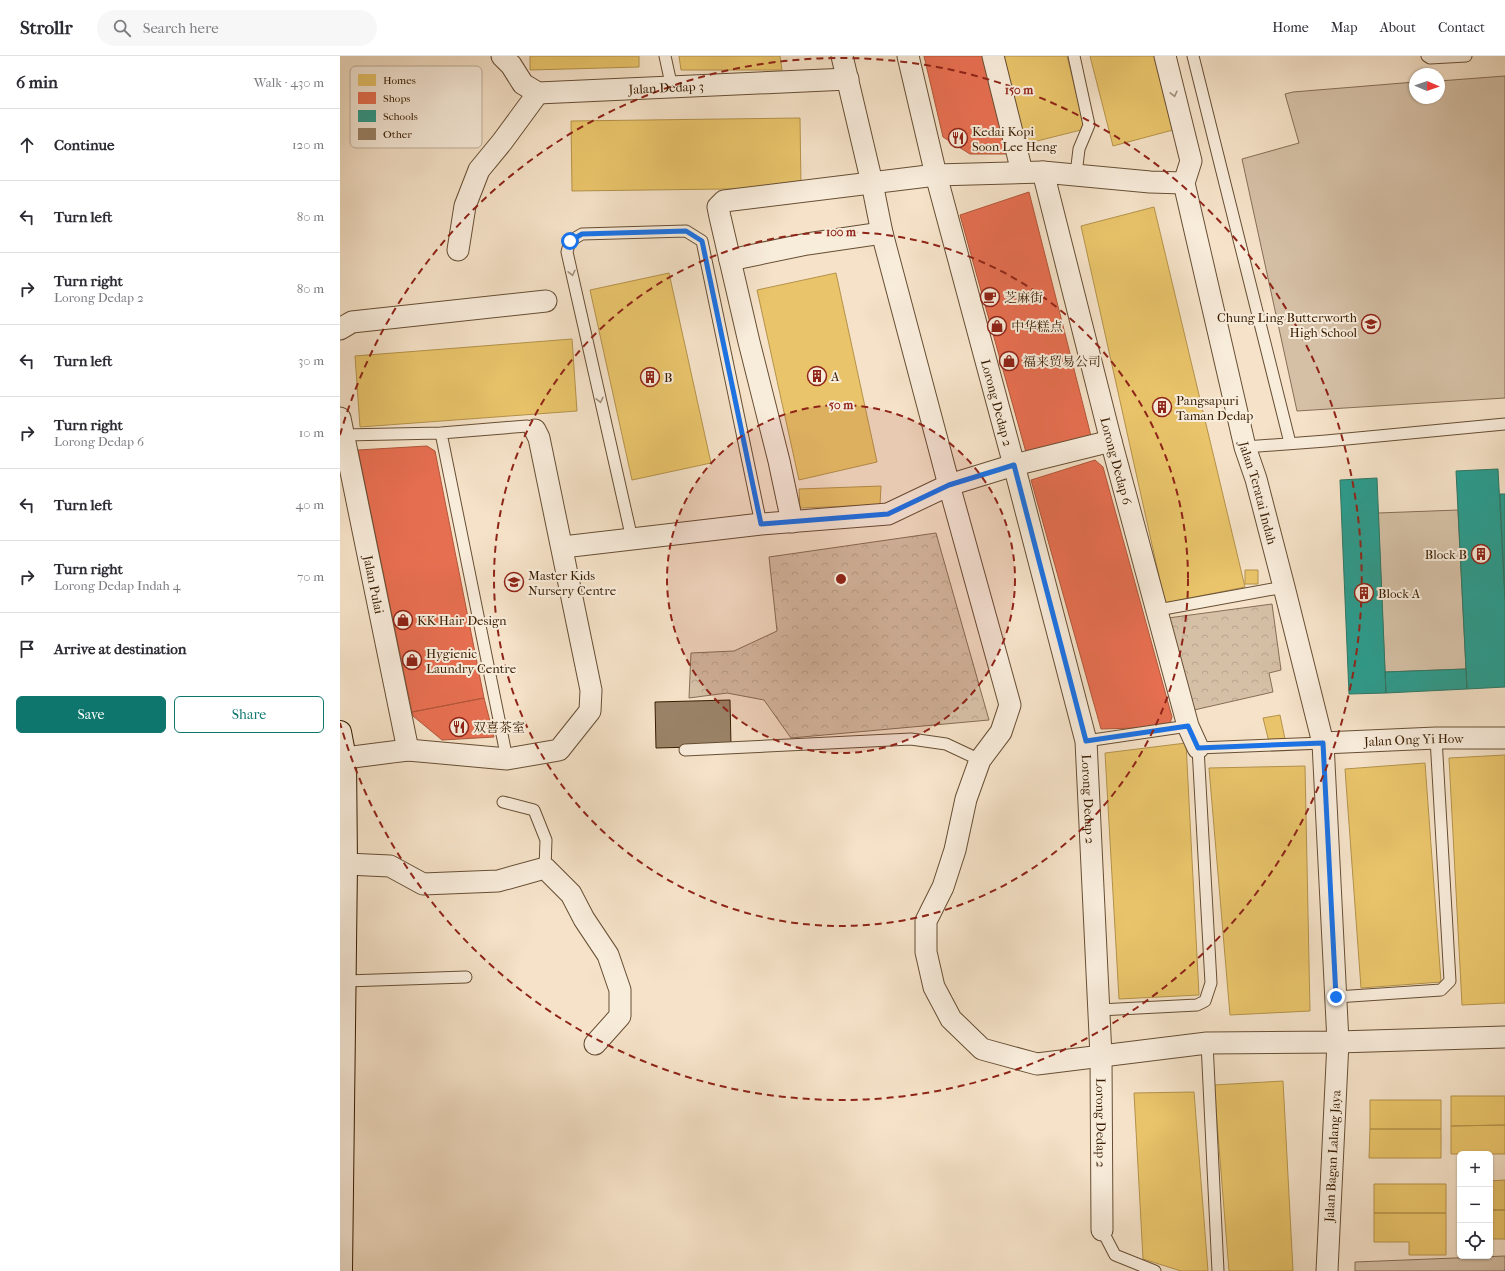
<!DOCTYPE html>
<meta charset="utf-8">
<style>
body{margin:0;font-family:"IM FELL French Canon","Noto Serif SC",serif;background:#f7f7f7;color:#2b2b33}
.controls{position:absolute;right:12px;bottom:12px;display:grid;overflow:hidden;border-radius:6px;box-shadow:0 1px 3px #0004}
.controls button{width:36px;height:36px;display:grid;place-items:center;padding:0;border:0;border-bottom:1px solid #e1e1e2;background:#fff;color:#2b2b33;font:20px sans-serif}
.compass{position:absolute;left:1069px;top:12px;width:36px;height:36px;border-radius:50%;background:#fff;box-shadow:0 1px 3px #0004;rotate:92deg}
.stop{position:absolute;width:12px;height:12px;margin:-9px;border:3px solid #1a73e8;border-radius:50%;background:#fff}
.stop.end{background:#1a73e8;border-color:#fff;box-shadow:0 1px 4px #0008}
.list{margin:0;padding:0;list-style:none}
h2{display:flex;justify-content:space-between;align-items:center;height:52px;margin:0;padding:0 16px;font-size:17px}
h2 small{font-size:13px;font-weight:400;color:#7c7c81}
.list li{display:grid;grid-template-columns:26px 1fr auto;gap:12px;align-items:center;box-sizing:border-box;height:72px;padding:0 16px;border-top:1px solid #e1e1e2}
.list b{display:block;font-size:15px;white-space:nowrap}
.list p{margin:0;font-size:13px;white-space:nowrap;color:#7c7c81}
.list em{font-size:13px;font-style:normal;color:#7c7c81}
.actions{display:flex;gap:8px;padding:12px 16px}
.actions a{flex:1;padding:9px 0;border:1px solid #0f766e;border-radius:6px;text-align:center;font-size:14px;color:#0f766e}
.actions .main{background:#0f766e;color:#fff}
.icon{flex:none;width:22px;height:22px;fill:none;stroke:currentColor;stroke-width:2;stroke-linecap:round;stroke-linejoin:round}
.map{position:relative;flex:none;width:1165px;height:1215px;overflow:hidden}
header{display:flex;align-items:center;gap:24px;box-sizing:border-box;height:56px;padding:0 20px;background:#fff;border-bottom:1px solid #e1e1e2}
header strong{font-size:19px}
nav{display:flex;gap:22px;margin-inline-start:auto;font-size:14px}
.search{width:280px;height:36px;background:#f7f7f7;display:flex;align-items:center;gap:10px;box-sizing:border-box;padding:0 14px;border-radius:22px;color:#7c7c81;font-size:15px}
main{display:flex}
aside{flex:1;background:#fff}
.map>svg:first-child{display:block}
.grass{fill:#d5c0a6;stroke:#866e54}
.park{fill:url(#park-crowns);stroke:#866e54}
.homes{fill:#e9c46a;stroke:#b4924a}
.shops{fill:#e76f51;stroke:#b25639}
.schools{fill:#2a9d8f;stroke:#2e7664}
.building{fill:#9a8368;stroke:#381c01}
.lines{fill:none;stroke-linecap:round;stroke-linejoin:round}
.service-casing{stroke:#674e33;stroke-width:13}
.minor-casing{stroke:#674e33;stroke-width:23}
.secondary-casing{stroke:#381c01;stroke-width:24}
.service{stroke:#f8ecdb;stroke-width:11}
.minor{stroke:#f8ecdb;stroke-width:21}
.secondary{stroke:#f8ecdb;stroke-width:22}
.oneway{stroke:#a28e79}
.route{stroke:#1a73e8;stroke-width:5}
.ring{fill:none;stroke:#8f2418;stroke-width:2;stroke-dasharray:7 5}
.labels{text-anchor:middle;stroke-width:4;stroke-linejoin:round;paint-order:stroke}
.street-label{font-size:13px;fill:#381c01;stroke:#f8ecdb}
.poi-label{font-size:13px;fill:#381c01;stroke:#f8ecdb;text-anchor:start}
.key{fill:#f8ecdb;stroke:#beae9a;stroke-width:1}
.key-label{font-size:11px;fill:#381c01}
.centre{fill:#8f2418;stroke:#f8ecdb;stroke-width:2}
.ring-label{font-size:12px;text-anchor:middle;font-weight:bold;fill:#8f2418;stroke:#f8ecdb;stroke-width:4;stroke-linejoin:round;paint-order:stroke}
</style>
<header>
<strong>Strollr</strong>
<div class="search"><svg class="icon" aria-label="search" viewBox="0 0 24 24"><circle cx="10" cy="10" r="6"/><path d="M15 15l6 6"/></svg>Search here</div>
<nav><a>Home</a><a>Map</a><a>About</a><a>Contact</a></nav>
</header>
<main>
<aside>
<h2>6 min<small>Walk · 430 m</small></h2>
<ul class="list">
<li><svg class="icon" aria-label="ahead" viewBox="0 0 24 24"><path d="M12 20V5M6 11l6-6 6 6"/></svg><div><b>Continue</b></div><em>120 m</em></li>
<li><svg class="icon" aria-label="left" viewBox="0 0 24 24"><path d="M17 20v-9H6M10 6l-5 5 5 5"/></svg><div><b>Turn left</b></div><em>80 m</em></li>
<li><svg class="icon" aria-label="right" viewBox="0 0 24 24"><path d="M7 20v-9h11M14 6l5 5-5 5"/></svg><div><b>Turn right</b><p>Lorong Dedap 2</p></div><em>80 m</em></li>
<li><svg class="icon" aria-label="left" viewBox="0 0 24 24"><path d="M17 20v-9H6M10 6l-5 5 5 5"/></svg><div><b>Turn left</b></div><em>30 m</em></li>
<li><svg class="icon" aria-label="right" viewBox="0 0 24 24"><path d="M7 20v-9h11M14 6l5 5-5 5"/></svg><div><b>Turn right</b><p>Lorong Dedap 6</p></div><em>10 m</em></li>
<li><svg class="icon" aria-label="left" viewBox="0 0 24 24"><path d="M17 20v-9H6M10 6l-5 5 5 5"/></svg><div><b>Turn left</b></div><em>40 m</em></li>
<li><svg class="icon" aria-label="right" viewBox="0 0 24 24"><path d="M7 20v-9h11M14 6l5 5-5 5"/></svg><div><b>Turn right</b><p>Lorong Dedap Indah 4</p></div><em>70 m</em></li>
<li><svg class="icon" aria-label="arrive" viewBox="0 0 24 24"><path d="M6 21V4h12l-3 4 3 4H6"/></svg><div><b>Arrive at destination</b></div></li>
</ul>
<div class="actions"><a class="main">Save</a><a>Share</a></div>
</aside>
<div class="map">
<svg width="1165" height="1215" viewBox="0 0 1165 1215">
<defs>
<pattern id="park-crowns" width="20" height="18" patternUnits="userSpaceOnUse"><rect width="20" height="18" fill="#d5c0a6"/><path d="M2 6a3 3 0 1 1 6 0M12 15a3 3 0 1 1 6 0" fill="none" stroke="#b8a48d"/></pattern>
</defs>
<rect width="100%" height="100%" fill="#f5e2c8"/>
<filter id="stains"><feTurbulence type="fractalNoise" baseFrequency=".005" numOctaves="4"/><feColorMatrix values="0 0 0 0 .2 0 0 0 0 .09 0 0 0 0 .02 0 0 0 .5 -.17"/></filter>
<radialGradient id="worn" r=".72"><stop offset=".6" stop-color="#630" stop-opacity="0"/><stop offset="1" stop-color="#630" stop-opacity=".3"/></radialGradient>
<path class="grass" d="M1165,20V342L957,355L902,103L959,87L945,38L953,36L1075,26V42H1099V25Z
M1118,454L1126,613L1045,616L1038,457Z
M1165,1200V1215H1015V1206Z"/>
<path class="park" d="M596,477L649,664L451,682L424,644L387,637L349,642L351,597L394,595L437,575L429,501Z
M932,548L941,614L929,617L933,636L854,654L828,562Z"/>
<path class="homes" d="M190,0H299V11L190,14Z
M339,0H440L442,14H341Z
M663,0H727L745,73L685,88Z
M750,0H814L833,74L773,90Z
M460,62L461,132L232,135L231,65Z
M814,151L905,531L825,547L741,170Z
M329,217L371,407L292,424L250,234Z
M496,217L537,406L459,424L417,234Z
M232,283L237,355L20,371L15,300Z
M541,430L540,449L460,452L459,433Z
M905,514H918V528H905Z
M940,659L945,683L929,686L923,662Z
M846,687L859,939L779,943L765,697Z
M1165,699V947L1122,949L1109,702Z
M1085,707L1101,926L1021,932L1005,713Z
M965,710L970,955L890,959L869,712Z
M943,1025L953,1215H889L874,1029Z
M854,1036L868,1215H841L803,1203L794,1037Z
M1111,1040H1165V1069L1111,1070Z
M1030,1044H1101V1073H1030Z
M1165,1069V1098H1111V1070Z
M1030,1073H1101V1102H1029Z
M1165,1124V1154H1150V1125Z
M1119,1125H1120V1155H1119Z
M1034,1128H1106V1157H1034Z
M1150,1154H1165V1183H1150Z
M1034,1157H1106V1199H1069V1186H1034Z"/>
<path class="shops" d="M584,0H645L669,98H630L603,81Z
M689,136L751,380L687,400L620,159Z
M87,390L95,395L144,642L72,656L18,394Z
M755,404L763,411L832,661L829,671L761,673L691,424Z
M144,642L154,681L102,684L73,660L72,656Z"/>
<path class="schools" d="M1158,413L1165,543V631L1127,633L1116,415Z
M1037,422L1046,637L1009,638L1000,424Z
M1160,438H1165V543Z
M1126,613L1127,633L1046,637L1045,616Z"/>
<path class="building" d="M390,644L391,690L316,692L315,646Z"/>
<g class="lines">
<g class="service-casing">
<path id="service" d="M325,0L332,32
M734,0L749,69L739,93L736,118
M853,0L950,387
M1087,0L1090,2L1126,0
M101,377L167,703
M4,379L101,377L187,370L195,374
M905,391L986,385L1165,368
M292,483L227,196L230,185L242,178L346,175L362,185L421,468
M818,554L944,531
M746,685L848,670
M345,694L571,683L606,688L640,704
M163,746L194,754L206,784L205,812
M6,925L126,921
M996,941L1101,934L1110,925L1096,682
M759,954L857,949L865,945L871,927L858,692L983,687
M867,987L878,1215
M762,1174L775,1199L815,1215"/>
</g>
<g class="minor-casing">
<g id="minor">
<path id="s1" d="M162,0L171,9L183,28L198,37L508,23"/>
<path d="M502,0L532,127L542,177L609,429L670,649L661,676L640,704L626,743L615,794L603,831L586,865V896L594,931L611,963L642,993L697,1008L867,987L998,986L1165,981"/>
<path id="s2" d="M568,0L596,119L674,409L746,685L761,1000L762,1174"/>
<path d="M653,0L682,116"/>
<path id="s3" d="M825,0L851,105L844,127L905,391L916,423L944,531L983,687L998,986L987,1215"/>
<path id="s4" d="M703,116L771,385L848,670L858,692"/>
<path d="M118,194L125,150L139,114L162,86L198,37"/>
<path d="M390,204L467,188L542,177"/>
<path d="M0,273L12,266L206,245"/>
<path id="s5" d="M0,362L68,694"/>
<path d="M452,466L439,405L409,286L380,161L378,151L384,145L596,119L703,116L810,126L844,127"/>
<path d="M223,491L421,468L548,458L609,429L674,409L771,385"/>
<path id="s6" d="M983,687L1096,682H1165"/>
<path d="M5,702L68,694L167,703L219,694L250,655L251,634L199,382L195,374"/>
<path d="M6,808L50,810L83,828L158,825L205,812L231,838L244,863L268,899L280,934V960L255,988"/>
</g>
</g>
<g class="secondary-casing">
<path id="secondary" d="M0,676L5,702L6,808L1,1215"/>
</g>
<use href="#service" class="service"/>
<use href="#minor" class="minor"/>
<use href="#secondary" class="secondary"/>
</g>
<defs><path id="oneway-chevron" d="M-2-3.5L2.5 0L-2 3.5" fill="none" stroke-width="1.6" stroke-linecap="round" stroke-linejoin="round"/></defs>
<g class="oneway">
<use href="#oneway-chevron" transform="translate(834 38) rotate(76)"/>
<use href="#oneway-chevron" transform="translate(232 217) rotate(77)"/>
<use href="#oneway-chevron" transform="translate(260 344) rotate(77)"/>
</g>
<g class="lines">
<path class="route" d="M230,185L242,178L346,175L362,185L421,468L548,458L609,429L674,409L746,685L848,670L858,692L983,687L996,941"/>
</g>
<circle cx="501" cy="523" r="174" fill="#8f2418" fill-opacity=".12"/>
<g class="ring">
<circle cx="501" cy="523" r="174"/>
<circle cx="501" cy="523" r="347"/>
<path d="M0 379A521 521 0 1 1 0 667"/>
</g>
<defs>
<g id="restaurant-ring" transform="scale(1)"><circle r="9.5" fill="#f8ecdb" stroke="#8f2418" stroke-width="1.5"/><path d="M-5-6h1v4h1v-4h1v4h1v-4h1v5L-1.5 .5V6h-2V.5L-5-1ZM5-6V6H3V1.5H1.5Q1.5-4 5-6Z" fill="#8f2418"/></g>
<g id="cafe-ring" transform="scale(1)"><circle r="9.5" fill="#f8ecdb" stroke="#8f2418" stroke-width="1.5"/><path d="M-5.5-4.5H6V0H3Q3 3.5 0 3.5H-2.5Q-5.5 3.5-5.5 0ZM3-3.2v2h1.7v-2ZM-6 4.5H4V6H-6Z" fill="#8f2418"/></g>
<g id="school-ring" transform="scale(1)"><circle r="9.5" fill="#f8ecdb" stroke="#8f2418" stroke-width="1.5"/><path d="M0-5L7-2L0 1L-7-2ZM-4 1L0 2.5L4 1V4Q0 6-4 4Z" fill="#8f2418"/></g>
<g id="shop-ring" transform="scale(1)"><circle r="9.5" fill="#f8ecdb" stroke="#8f2418" stroke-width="1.5"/><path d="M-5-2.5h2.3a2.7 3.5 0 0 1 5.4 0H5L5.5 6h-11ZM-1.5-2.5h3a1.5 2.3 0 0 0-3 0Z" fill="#8f2418"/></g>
<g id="building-ring" transform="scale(1)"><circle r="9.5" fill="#f8ecdb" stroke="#8f2418" stroke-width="1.5"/><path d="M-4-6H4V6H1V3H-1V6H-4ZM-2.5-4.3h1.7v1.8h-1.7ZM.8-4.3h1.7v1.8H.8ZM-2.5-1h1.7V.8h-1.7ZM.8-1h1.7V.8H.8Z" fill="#8f2418"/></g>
</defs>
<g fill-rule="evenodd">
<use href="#restaurant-ring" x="618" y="82"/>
<use href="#cafe-ring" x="650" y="241"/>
<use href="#school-ring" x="1031" y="268"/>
<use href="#shop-ring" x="657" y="270"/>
<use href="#shop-ring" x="669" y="305"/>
<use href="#building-ring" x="477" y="320"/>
<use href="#building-ring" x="310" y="321"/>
<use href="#building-ring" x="822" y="351"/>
<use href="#building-ring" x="1141" y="498"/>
<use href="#school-ring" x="174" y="526"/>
<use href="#building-ring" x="1024" y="537"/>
<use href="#shop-ring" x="63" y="564"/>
<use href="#shop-ring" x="72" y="604"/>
<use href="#restaurant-ring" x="119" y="671"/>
</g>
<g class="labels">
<g class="street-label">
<text dy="5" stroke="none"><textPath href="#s1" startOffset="181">Jalan Dedap 3</textPath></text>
<text dy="5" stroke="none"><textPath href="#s2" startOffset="358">Lorong Dedap 2</textPath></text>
<text dy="5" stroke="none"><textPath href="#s4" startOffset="298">Lorong Dedap 6</textPath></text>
<text dy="5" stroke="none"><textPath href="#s3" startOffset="450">Jalan Teratai Indah</textPath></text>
<text dy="5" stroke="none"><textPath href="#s5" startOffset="170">Jalan Pulai</textPath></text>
<text dy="5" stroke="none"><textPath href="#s6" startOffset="91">Jalan Ong Yi How</textPath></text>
<text dy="5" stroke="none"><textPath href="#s2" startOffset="766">Lorong Dedap 2</textPath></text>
<text dy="5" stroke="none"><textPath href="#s2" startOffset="1090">Lorong Dedap 2</textPath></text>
<text transform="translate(992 1100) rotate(-87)" y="5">Jalan Bagan Lalang Jaya</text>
</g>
<g class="poi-label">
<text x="632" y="80">Kedai Kopi<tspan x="632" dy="15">Soon Lee Heng</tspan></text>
<text x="664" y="246">芝麻街</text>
<text x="1017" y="266" text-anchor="end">Chung Ling Butterworth<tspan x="1017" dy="15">High School</tspan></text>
<text x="671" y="275">中华糕点</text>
<text x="683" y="310">福来贸易公司</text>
<text x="491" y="325">A</text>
<text x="324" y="326">B</text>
<text x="836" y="349">Pangsapuri<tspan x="836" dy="15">Taman Dedap</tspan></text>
<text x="1127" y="503" text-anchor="end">Block B</text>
<text x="188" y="524">Master Kids<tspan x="188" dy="15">Nursery Centre</tspan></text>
<text x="1038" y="542">Block A</text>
<text x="77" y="569">KK Hair Design</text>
<text x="86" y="602">Hygienic<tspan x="86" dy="15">Laundry Centre</tspan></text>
<text x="133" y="676">双喜茶室</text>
</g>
</g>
<rect x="10" y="10" width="132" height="82" rx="6" class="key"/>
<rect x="18" y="18" width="18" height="12" fill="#e9c46a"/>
<rect x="18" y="36" width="18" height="12" fill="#e76f51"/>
<rect x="18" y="54" width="18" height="12" fill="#2a9d8f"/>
<rect x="18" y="72" width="18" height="12" fill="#9a8368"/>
<g class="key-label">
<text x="43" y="28">Homes</text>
<text x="43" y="46">Shops</text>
<text x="43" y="64">Schools</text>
<text x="43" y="82">Other</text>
</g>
<circle cx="501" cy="523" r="6" class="centre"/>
<g class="ring-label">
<text x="679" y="38">150 m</text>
<text x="501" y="180">100 m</text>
<text x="501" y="353">50 m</text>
</g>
<rect width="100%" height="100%" filter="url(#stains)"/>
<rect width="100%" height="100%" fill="url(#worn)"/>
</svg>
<div class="controls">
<button>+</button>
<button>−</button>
<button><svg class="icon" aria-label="locate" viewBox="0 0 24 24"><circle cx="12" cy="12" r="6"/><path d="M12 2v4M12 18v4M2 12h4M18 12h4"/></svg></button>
</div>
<svg class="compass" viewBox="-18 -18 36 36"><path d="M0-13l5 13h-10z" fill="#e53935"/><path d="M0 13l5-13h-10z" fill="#7c7c81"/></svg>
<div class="stop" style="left:230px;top:185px"></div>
<div class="stop end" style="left:996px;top:941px"></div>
</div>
</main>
